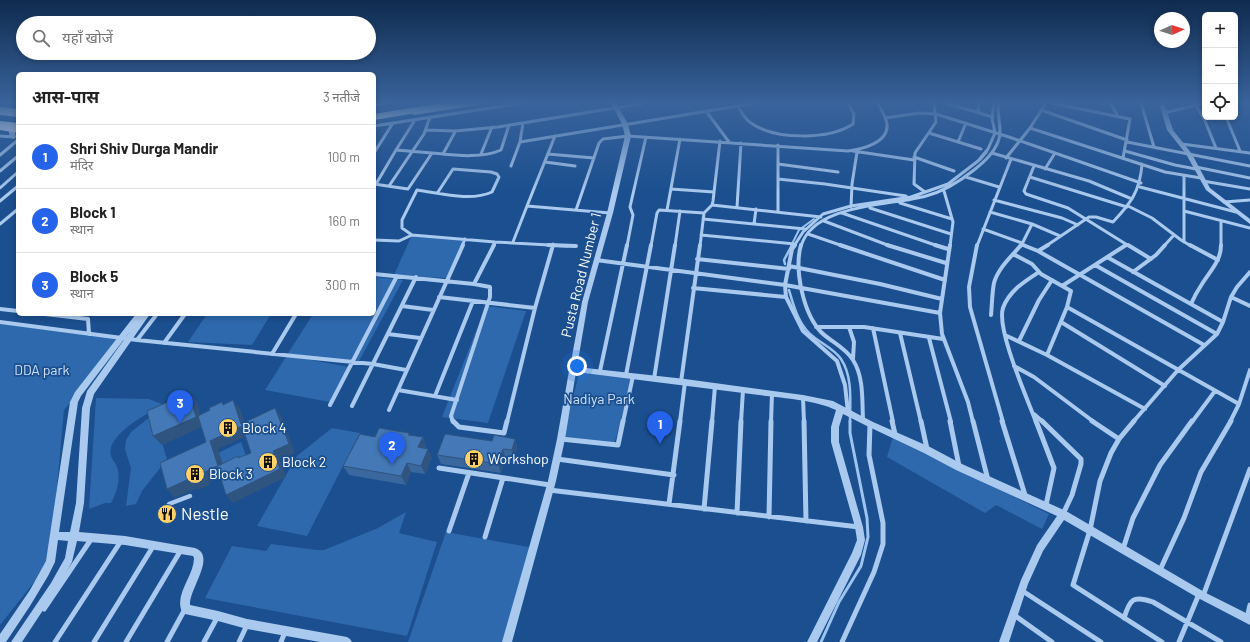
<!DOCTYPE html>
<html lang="hi">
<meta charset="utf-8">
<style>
body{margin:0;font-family:Barlow,"Noto Sans Devanagari",sans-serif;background:#f6f6f6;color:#222}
.controls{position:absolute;right:12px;top:12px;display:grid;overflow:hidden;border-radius:6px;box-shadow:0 2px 6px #0003}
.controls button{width:36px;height:36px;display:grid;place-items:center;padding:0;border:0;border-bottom:1px solid #e0e0e0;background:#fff;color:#222;font:20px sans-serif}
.compass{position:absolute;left:1154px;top:12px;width:36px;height:36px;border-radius:50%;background:#fff;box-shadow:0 2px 6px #0003;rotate:87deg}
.you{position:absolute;left:577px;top:366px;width:14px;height:14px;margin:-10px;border:3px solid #fff;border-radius:50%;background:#1a73e8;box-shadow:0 0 0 6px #1a73e833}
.badge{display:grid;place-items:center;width:26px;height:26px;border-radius:50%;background:#2563eb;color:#fff;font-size:13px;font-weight:700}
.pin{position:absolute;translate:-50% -33px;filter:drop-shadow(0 1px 2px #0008)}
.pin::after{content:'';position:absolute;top:21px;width:14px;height:12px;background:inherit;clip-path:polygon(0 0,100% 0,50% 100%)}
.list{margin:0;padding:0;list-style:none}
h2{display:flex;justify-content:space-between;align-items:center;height:52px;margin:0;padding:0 16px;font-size:17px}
h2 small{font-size:13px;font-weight:400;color:#767676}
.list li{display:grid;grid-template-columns:26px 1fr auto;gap:12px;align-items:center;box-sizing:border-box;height:64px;padding:0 16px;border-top:1px solid #e0e0e0}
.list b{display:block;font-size:15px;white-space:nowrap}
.list p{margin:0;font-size:13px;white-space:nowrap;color:#767676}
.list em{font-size:13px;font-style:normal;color:#767676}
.icon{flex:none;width:22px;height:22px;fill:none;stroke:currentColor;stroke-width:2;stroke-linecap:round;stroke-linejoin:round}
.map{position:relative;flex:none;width:1250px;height:642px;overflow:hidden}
.search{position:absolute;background:#fff;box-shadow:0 2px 6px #0003;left:16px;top:16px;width:360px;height:44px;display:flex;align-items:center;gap:10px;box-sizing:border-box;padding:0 14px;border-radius:22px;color:#767676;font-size:15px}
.panel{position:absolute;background:#fff;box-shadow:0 2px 6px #0003;left:16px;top:72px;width:360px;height:244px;border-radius:6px}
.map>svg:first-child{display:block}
.green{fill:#2e69ad}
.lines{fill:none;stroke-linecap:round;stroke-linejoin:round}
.stream-far2{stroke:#9cc4f0;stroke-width:2}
.stream-far1{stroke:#9cc4f0;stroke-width:2.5}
.stream{stroke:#9cc4f0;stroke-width:3}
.pedestrian{stroke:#a9c9ee;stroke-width:4.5}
.minor-far2{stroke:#a9c9ee;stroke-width:3}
.minor-far1{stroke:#a9c9ee;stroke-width:4}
.minor{stroke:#a9c9ee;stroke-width:5}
.tertiary{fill:#a9c9ee;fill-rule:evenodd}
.trunk{fill:#f8faff;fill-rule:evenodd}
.motorway{fill:#fff;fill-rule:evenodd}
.wall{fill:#3a679d}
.shaded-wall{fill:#305480}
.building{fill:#4478b7;stroke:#305480;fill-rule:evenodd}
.labels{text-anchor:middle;stroke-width:3.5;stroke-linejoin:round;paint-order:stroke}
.street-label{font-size:14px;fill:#fff;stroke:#1b4f8f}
.park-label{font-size:14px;fill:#cfe3fa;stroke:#1b4f8f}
.poi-label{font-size:14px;fill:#fff;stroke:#1b4f8f;text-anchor:start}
.near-poi-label{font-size:17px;fill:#fff;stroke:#1b4f8f;text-anchor:start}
</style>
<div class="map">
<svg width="1250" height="642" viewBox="0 0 1250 642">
<rect width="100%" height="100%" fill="#1b4f8f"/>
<path class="green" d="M412,235L465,239L447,278L394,275Z
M374,277L403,280L358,363L295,357L349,367L330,402L265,390L313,314H374Z
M486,306L526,311L488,423L442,417Z
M207,314H271L252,345L188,342Z
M0,324L122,338L64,410L50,562L0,625Z
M580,370L633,376L614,445L563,437Z
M96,398L149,399L164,405C149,412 105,435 111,456C112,460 116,463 117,467C121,479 117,492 111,503H105L89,509Z
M150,417L155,420L167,459L142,491L136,504L126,506L131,468L125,449L126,440L131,432Z
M332,428L360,433L307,536L257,526L297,456Z
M893,437L1049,514L1042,529L996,505L985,513L887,457Z
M241,442L248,461L222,474L216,454Z
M406,512L399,533L437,542L407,636L205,598L232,546L266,551L271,544L317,550H324L378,528Z
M446,532L534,548L505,642H408Z"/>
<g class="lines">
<path class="stream-far2" d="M980,160L987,152
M791,246L799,230L814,219"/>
<path class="stream-far1" d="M785,264L784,260L792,245
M789,290C794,307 799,327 815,338C823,344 835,350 841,359C853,377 850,402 850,422"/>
<path class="stream" d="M821,642L839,602L861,566L868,537L867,518L850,433V421"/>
<path class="pedestrian" d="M169,504L190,496"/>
<path class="minor-far2" d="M946,103L993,117
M1051,103L1130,119L1123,158
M1110,103L1118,116
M1141,103L1154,147
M1196,105L1205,121L1216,148
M738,106C741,112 745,119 751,123C775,140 829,140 853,124L854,114L848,103
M1041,110L1127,140
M706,111L729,142
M978,112L979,103
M1164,113L1204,103
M1226,117L1240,151
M885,118L919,113L936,114L1009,137L1141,183
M523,123L520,142L756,103
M374,126L522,103
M1030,128L1165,172L1201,178
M426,130L455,131L498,127L645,103
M929,133L981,149
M0,136L14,137
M555,136L527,206L610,213
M958,142L966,123
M1127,142L1250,166
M1182,144L1250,153
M778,145V212
M396,150L415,120
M853,151L914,160
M1125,151L1175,165L1196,169
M374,153L393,123
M992,153L1089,181L1132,199
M443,154L455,132
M481,154L492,127
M548,154L594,158
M0,155L18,140
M914,157L954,171
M1006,158L1030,128L1046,103
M545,162L575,166
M778,164L838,172
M511,166L520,142
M1034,166L1024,191L1026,194L1068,208L1129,246
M1196,167L1250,178
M1045,169L1055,153
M0,171L18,156
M1184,176V242
M966,177L999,187
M1030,177L1127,207
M778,179L825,184L906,196
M1203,181L1250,189
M374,184L408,189L432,153C453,155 481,159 501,150L509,125
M376,184L396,150L432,153
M389,186L424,134L430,117
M1140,187L1236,212
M0,188L18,172
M671,189L714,192
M944,191L953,222L950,246
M438,192L453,169L491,172L497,174L499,177L492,192C470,202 440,193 417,190L402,220V228L412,235L495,242L568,246
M925,192L914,184L915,153L936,122L934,103
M994,200L1062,218L1078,225
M0,201L18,186
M1224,202L1250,200
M900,203L952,219
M712,205L821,217
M1128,206L1152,218L1181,240L1191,246
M737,207L741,143
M851,207L852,184L857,152
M870,208L951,234
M576,210L599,143L603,139L628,136L848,151C862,149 889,143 887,124C886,116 881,110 878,103
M667,210L680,139
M1184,211L1250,228
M990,212L1032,224L1060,236
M842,213L938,246
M703,219L805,229
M824,221L890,246
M1221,221V246
M0,224L18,209
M754,224L756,209
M983,229L1022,243
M808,234L843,246
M701,235L795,244
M374,240L399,241L412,235
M513,242L527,206
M1022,244L1026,246
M462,246L465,239
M493,246L495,242
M553,246V244
M627,246L633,215L630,207L646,137
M651,246L657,213L659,210L704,213
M675,246L680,211
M700,246L704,213L712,205L713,201L720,141
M794,246L803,232L823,214L851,206L911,197L948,184L978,161L988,149L995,133L992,118L994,103
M801,246C814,203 891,206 926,196C945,191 959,182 974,170C984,162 993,154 998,142C1003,130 997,116 998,103
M977,246L1011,159
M1021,246L1032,224
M1046,246L1089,217H1096L1113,222C1131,203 1140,191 1142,164
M1164,246L1174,235"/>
<path class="minor-far1" d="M548,245L576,246
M795,245L792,249L785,285L786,297L803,331L837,361L845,385L848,412
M801,245C794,269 803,313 821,332C831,342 845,347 853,360C864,377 862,401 863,420
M840,245L945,280
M887,245L946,263
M935,245L948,249
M950,245L940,313L942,334L968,402L973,422
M977,245L969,287L970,307L1003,422
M1023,245L1038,251L1204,345
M1128,245L1151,259
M1190,245L1218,260
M1038,251L1048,245
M1013,254L1032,264L1041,274L1071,291L1067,307L1047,355
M1107,257L1223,322
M697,259L789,269
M596,260L785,285L940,313
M1095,265L1217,334
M789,266L880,284L942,299
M1133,272L1156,255L1165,245
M374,274L474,284L494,245
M1062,286L1126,245
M693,288L786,297
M439,297L535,308
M1231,297L1250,306
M1191,304C1194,297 1198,290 1202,284C1210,271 1221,261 1221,245
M402,306L433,310
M1067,307L1239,404
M0,309L18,311
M45,314L88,319L89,334
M991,315C992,305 992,293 994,283C998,268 1012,256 1021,245
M0,322L137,340L373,364L406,370
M1061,322L1165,386
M816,327H864L943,339
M849,327L854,342L853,359
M873,328L893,422
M900,333L921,422
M388,334L420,338
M1007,336L1047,355L1145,409
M929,338L951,422
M137,340L157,314
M1019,341L1039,300L1052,280
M164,343L185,314
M272,354L296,314
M1014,366L1034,377L1094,422
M600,371L627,245
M626,375L651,245
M654,379L675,245
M681,382L700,245
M398,390L457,400
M435,396L473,301
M803,398L804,422
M330,405L397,276
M352,406L416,277
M389,410L463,245
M1034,414L1043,422
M453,422L451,416L490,297V287L474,284
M507,422L535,308L553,245
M623,422L633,376
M680,422L685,382
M712,422L715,386
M741,422L743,390
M771,422L772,394
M1036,422C1028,400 996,329 1003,308C1009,291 1025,281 1039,272
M1133,422L1178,370L1217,334L1223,322L1231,297L1237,287L1250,272
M1192,422L1215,391
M1230,422L1239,404L1250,370"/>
<path class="minor" d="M453,421L459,427L504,433L507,421
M804,421L806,521
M892,421L895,434
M921,421L927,449
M950,421L959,466
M973,421L988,480
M1002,421L1025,495
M1036,421L1054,468L1046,505
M1042,421L1081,459V464L1072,495L1063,514
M1092,421L1119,439
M1134,421L1119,439L1111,453L1100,481L1090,530L1073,585L1162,642
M561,439L618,445L623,421
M557,459L674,475
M439,468L550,485
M549,490L859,527
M669,504L680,421
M704,509L712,421
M737,513L741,421
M769,517L771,421
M449,531L469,473
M485,537L503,478
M1123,549L1133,518L1160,465L1192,421
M1160,570L1184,518L1201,472L1231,421
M1021,590L1101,642
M1203,596L1250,469
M44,609L92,538
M1014,615L1052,642
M1124,618C1130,599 1133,595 1153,602L1221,642
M1247,618L1250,605
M55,642L121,541
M94,642L154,545
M126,642L181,550
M167,642L185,609
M204,642L218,616
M239,642L247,625
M281,642L285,632
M842,642L874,572L883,544V523L869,455L870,424
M1179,642L1199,594"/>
<path class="tertiary" d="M481,103H491L489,105Z
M611,103H616L628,124L631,136L613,213L588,302L577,367L685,379L803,395L833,401L873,422L930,447L962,464L1066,511L1206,593L1250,615V625L1200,599L1064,520L1043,551L1028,584L1009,642H999L1021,580L1037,545L1057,516L956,470L924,453L867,426L843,414L839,427V442L863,527L865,540L861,555L817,642H807L852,553L857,540L855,527L831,442V427L836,410C816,400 782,398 759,395C698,387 637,380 576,372L565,439L556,481L512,642H502L548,481L557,439L569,371L568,369L570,367L582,302L607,213L625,136L622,124Z
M1159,103H1164L1173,130L1192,154L1210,188L1250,219V224L1206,190L1186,154L1167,130Z
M11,127L14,129L16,137L15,138L13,139L10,137L8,129Z
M136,314H150L94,394L90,408L84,503L79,532L125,536L195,548C217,556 189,589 190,605L218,611L247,619L347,637L350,639L352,642H320L247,629L218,621L185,614L182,612C174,594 194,576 194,558L193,556L125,545L77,541L72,562L57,589L22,642H11L51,583L65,558L68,541L58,540L55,562L48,576L30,606L6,642H0V634L30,590L46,561L70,402L75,392ZM131,330L87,391L82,408L76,503L70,532H59L78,402L81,396Z"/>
<path class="trunk" d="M374,103H389L374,107Z
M461,103H483L479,105L414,115L410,113L414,111Z
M0,111L18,113V117L0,115Z
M0,126L18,127V133L0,130Z"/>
<path class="motorway" d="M441,103H463L459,106L374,120V114Z
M0,107L18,109V115L0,113Z
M0,121L18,123V129L0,127Z"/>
</g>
<path class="wall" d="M409,433L410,435L423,437L426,446V448L432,458L425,474L411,472L406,485L349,475L343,466Z
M515,439L517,448L514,459L505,458L501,473L441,464L437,455L492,441Z"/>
<path class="shaded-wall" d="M189,393L197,402L204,426L162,445L153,436Z
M233,400L240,409L248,433L241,424Z
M275,408L282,417L295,453L280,460L286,477L233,503L226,495L273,451Z
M242,426L248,435L218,449L226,474L218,466L210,441Z
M423,437L426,446L422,456L418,447Z
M515,439L517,448L514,459L512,450Z
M428,449L432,458L425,474L421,466Z
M503,449L505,458L501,473L498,464Z
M407,463L411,472L406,485L401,476Z
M217,466L225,475L209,483L210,485L198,490L197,488L175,498L167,489Z"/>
<path class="building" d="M189,393L196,417L153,436L147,411Z
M233,400L241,424L275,408L289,444L273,451L280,469L226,495L217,466L201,474L202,476L190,482L189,479L167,489L160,463L206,442L198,416L210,410L209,408L222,402L223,405ZM242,426L251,453L238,458V456L218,466L210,441Z
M379,428L409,433L408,435L423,437L418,447L428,449L421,466L407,463L401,476L343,466L360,434L375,437Z
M445,434L492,441L494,435L515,439L512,450L503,449L498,464L437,455Z"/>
<linearGradient id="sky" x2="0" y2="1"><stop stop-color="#0f2b4f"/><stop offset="0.53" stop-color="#39639b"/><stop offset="1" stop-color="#39639b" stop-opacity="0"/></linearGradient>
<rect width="1250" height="193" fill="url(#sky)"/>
<defs>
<g id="building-disc" transform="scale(1)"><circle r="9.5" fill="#ffd166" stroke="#1b4f8f"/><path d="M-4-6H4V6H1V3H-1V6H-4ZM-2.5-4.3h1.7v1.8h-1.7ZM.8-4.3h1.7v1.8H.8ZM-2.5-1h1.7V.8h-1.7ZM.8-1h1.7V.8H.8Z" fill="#111"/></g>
<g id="restaurant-disc" transform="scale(1)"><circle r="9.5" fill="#ffd166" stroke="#1b4f8f"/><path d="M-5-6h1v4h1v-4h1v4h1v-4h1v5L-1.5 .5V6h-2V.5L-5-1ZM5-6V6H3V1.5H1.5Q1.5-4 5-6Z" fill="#111"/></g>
</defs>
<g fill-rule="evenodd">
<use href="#building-disc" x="228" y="428"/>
<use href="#building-disc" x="474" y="459"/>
<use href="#building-disc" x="268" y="462"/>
<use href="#building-disc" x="195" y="474"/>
<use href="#restaurant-disc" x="167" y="514"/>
</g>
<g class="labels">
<g class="street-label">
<text transform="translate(581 275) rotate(-76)" y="5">Pusta Road Number 1</text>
</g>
<g class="park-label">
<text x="42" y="375">DDA park</text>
<text x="599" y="404">Nadiya Park</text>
</g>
<g class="poi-label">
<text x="242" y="433">Block 4</text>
<text x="488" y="464">Workshop</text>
<text x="282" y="467">Block 2</text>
<text x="209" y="479">Block 3</text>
</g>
<g class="near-poi-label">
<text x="181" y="520">Nestle</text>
</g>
</g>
</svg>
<div class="controls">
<button>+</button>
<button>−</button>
<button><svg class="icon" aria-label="locate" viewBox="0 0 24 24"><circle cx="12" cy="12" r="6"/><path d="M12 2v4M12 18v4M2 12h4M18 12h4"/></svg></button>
</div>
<svg class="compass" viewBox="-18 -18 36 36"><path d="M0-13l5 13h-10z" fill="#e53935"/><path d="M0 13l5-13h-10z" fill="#767676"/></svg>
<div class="you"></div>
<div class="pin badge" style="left:660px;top:444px">1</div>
<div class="pin badge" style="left:392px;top:465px">2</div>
<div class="pin badge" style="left:180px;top:423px">3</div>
<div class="search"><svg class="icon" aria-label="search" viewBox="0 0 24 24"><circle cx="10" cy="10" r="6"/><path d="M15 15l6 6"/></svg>यहाँ खोजें</div>
<section class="panel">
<h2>आस-पास<small>3 नतीजे</small></h2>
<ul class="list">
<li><span class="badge">1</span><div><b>Shri Shiv Durga Mandir</b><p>मंदिर</p></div><em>100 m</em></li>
<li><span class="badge">2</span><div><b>Block 1</b><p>स्थान</p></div><em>160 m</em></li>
<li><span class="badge">3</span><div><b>Block 5</b><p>स्थान</p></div><em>300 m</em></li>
</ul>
</section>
</div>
